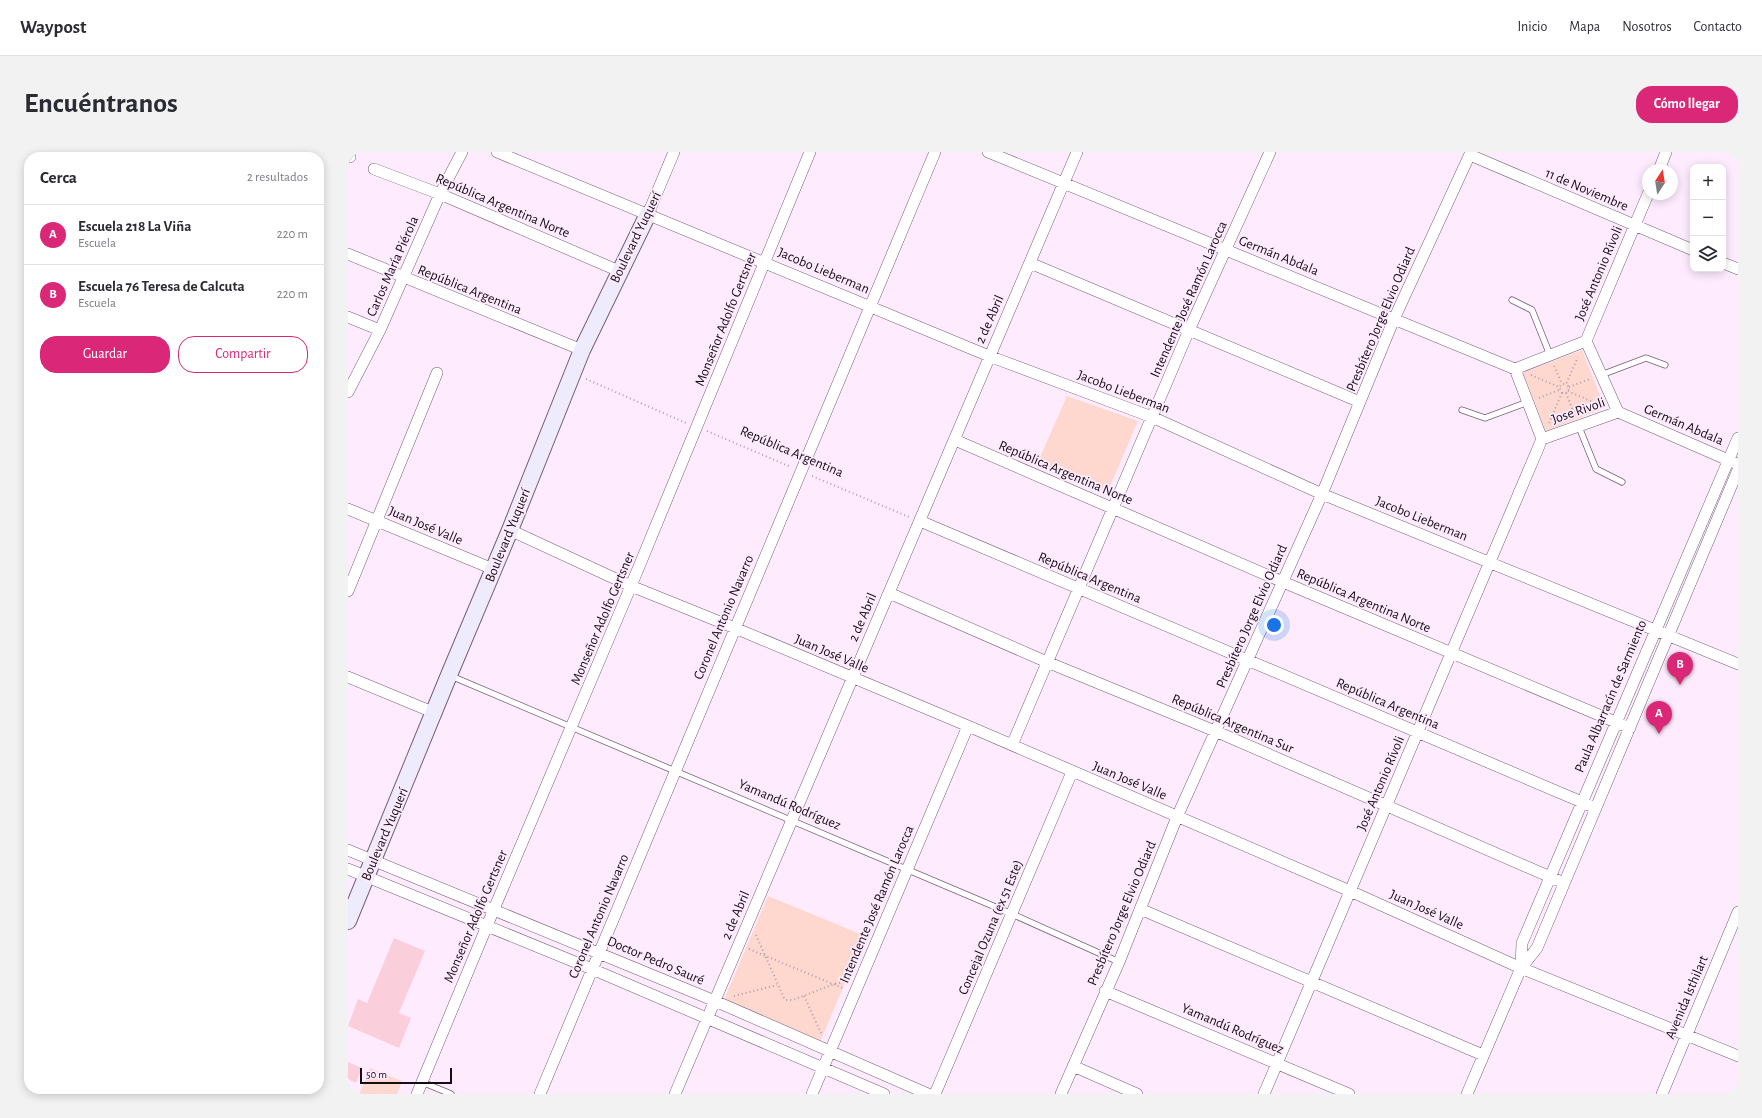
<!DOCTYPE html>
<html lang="es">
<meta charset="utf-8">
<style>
body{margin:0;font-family:"Alegreya Sans",sans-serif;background:#f2f2f3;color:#2b2b33}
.controls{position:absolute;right:12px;top:12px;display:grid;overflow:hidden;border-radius:8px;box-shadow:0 2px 10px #0003}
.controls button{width:36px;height:36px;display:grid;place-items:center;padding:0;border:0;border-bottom:1px solid #e1e1e2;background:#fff;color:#2b2b33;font:20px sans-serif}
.compass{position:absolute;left:1294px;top:12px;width:36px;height:36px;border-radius:50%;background:#fff;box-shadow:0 2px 10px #0003;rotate:12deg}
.scale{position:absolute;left:12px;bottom:10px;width:92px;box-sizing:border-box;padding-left:4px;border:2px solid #150c16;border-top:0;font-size:11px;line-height:14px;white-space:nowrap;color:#150c16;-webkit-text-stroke:3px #feecfe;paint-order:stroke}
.you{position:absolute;left:926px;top:473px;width:14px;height:14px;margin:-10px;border:3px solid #fff;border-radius:50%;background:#1a73e8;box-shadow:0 0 0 6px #1a73e833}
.badge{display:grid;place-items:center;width:26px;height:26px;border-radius:50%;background:#db2777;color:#fff;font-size:13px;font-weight:700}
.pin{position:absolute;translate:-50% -33px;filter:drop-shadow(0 1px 2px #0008)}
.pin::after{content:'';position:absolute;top:21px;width:14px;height:12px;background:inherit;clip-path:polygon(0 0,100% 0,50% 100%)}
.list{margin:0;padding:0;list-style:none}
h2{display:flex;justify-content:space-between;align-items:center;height:52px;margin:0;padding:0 16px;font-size:17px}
h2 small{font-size:13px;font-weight:400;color:#7c7c81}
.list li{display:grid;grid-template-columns:26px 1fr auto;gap:12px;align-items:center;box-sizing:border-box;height:60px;padding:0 16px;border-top:1px solid #e1e1e2}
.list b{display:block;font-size:15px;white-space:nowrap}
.list p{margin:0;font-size:13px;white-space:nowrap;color:#7c7c81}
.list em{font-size:13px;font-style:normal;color:#7c7c81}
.actions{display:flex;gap:8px;padding:12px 16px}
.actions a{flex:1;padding:9px 0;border:1px solid #db2777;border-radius:16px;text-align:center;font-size:14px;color:#db2777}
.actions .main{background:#db2777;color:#fff}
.icon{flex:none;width:22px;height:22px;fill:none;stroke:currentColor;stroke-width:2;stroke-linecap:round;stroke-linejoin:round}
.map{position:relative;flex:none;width:1390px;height:942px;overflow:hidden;border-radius:16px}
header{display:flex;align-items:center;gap:24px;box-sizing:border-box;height:56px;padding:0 20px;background:#fff;border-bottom:1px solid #e1e1e2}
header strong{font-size:19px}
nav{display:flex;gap:22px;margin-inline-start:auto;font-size:14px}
.intro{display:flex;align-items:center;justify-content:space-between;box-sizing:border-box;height:96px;padding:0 24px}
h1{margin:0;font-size:28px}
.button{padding:10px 18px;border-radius:16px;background:#db2777;color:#fff;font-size:14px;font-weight:700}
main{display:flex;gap:24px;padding:0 24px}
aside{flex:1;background:#fff;border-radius:16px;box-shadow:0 2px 10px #0003}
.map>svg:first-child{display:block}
.green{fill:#fed7ce}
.building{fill:#fbcedb}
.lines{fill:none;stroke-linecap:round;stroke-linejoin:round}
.lane-casing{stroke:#775e78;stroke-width:7}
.street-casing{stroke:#775e78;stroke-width:12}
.secondary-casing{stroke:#775e78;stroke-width:18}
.path{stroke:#ae9fae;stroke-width:2;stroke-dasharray:1 3;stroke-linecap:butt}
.lane{stroke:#fff;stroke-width:5.5}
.street{stroke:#fff;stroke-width:11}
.secondary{stroke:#eeecfc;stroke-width:16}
.labels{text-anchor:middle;stroke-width:3.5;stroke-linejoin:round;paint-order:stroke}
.street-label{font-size:14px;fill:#150c16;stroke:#feecfe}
</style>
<header>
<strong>Waypost</strong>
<nav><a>Inicio</a><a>Mapa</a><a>Nosotros</a><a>Contacto</a></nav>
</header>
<div class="intro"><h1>Encuéntranos</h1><a class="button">Cómo llegar</a></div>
<main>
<aside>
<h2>Cerca<small>2 resultados</small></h2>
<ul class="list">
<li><span class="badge">A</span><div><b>Escuela 218 La Viña</b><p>Escuela</p></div><em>220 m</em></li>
<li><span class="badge">B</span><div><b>Escuela 76 Teresa de Calcuta</b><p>Escuela</p></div><em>220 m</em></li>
</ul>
<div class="actions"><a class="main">Guardar</a><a>Compartir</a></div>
</aside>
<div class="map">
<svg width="1390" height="942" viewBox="0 0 1390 942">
<rect width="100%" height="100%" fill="#feecfe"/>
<path class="green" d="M1234,198L1257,256L1198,279L1175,221Z
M719,244L790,269L760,339L689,312Z
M420,744L517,784L472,890L375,850Z
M22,916L54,929L49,942H11Z"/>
<path class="building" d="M46,786L77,799L51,861L63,866L51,896L0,874L10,847L19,851Z
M0,910L14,916L8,931L0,927Z"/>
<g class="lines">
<g class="lane-casing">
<path id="lane" d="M1164,148L1184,158L1202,203
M1253,223L1298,206L1317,213
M1114,258L1137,266L1180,250
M1231,275L1248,317L1274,330
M103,524L664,762L771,810
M74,930L103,942"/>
</g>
<g class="street-casing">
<path id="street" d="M149,0L641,204L804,265L974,342L1390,512
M640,0L1167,217
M1122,3L1345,98
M0,4L2,5
M26,17L92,42L271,119
M1311,18L1318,0
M300,62L326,0
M0,102L234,198
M682,111L1012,250
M1375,111L1390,117
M0,165L32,178
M1238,189L1300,42
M1238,189L1270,260
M1167,217L1238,189
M1167,217L1194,287
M0,240L32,178L92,42L114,0
M1270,260L1387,311
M1194,287L1270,260
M607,288L935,430L1282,576
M0,357L145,417
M572,369L1248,656
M162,378L283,434L387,476L620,574L1002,739L1173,816L1390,904
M0,439L89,221
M541,441L699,510L867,579L1216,731
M0,525L87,561
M664,593L841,178L922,0
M0,698L367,849L580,942
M0,717L244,817L536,942
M792,757L1135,903
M1173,816L1174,791L1390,286
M757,839L1001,942
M725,914L789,942
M69,942L146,757L283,434L462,0
M192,942L587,0
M327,942L729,0
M464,942L620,574
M587,942L724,620
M713,942L771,810L829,665L974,342L1046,167L1123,0
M916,942L1194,287
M1119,942L1173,816L1189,796L1390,318
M1314,942L1390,760"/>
</g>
<g class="secondary-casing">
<path id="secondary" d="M0,769L101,523L162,378L234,198L300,62"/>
</g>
<path class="path" d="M1206,214L1214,232
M1183,223L1211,235
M238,227L338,271
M1221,235L1242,227
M1220,239L1254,254
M1214,241L1211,235L1214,232H1218L1230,205
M1214,241H1218L1220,239L1221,235L1218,232
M1218,241L1227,264
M1191,246L1211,238
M1201,271L1214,241
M359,279L443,315
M464,324L561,365
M408,783L436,846L438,848H445L486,832L500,829
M401,797L497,837
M386,844L429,833
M456,844L474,883"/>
<use href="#lane" class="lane"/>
<use href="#street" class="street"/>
<use href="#secondary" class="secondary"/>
</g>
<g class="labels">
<g class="street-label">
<text transform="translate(1239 37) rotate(23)" y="5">11 de Noviembre</text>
<text transform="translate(155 53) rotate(23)" y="5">República Argentina Norte</text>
<text transform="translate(287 85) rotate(-64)" y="5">Boulevard Yuquerí</text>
<text transform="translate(931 103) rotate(22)" y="5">Germán Abdala</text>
<text transform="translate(44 114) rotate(-66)" y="5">Carlos María Piérola</text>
<text transform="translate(476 118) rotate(23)" y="5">Jacobo Lieberman</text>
<text transform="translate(1250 121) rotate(-67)" y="5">José Antonio Rívoli</text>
<text transform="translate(122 137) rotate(22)" y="5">República Argentina</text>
<text transform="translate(840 147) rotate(-66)" y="5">Intendente José Ramón Larocca</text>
<text transform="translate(377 167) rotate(-68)" y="5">Monseñor Adolfo Gertsner</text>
<text transform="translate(641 167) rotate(-66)" y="5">2 de Abril</text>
<text transform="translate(1032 167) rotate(-67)" y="5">Presbítero Jorge Elvio Odiard</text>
<text transform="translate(776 239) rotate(21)" y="5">Jacobo Lieberman</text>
<text transform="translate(1230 258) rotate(-19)" y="5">Jose Rivoli</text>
<text transform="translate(1336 272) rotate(23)" y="5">Germán Abdala</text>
<text transform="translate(444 299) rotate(23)" y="5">República Argentina</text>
<text transform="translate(718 320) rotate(23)" y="5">República Argentina Norte</text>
<text transform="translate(1074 366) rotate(22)" y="5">Jacobo Lieberman</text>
<text transform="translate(78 373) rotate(23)" y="5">Juan José Valle</text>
<text transform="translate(159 383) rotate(-68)" y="5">Boulevard Yuquerí</text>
<text transform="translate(742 425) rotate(23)" y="5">República Argentina</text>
<text transform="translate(1016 448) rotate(23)" y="5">República Argentina Norte</text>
<text transform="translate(903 464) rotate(-66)" y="5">Presbítero Jorge Elvio Odiard</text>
<text transform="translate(375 465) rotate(-67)" y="5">Coronel Antonio Navarro</text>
<text transform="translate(514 465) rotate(-67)" y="5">2 de Abril</text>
<text transform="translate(254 466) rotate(-67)" y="5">Monseñor Adolfo Gertsner</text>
<text transform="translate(484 501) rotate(23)" y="5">Juan José Valle</text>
<text transform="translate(1262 544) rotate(-67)" y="5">Paula Albarracín de Sarmiento</text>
<text transform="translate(1040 551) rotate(23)" y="5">República Argentina</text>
<text transform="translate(885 571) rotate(23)" y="5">República Argentina Sur</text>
<text transform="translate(782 628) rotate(23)" y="5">Juan José Valle</text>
<text transform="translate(1032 631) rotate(-67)" y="5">José Antonio Rívoli</text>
<text transform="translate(442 652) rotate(23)" y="5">Yamandú Rodríguez</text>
<text transform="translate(36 682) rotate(-67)" y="5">Boulevard Yuquerí</text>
<text transform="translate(528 752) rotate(-67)" y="5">Intendente José Ramón Larocca</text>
<text transform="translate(1079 757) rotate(24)" y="5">Juan José Valle</text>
<text transform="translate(773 761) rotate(-67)" y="5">Presbítero Jorge Elvio Odiard</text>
<text transform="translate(387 763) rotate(-67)" y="5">2 de Abril</text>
<text transform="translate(127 764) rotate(-67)" y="5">Monseñor Adolfo Gertsner</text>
<text transform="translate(250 764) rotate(-67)" y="5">Coronel Antonio Navarro</text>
<text transform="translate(642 775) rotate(-67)" y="5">Concejal Ozuna (ex 51 Este)</text>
<text transform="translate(308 808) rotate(23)" y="5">Doctor Pedro Sauré</text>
<text transform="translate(1338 845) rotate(-67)" y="5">Avenida Isthilart</text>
<text transform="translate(885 876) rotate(23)" y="5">Yamandú Rodríguez</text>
</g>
</g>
</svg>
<div class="controls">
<button>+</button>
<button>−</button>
<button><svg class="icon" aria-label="layers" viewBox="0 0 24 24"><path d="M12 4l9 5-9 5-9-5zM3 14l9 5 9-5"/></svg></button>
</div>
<svg class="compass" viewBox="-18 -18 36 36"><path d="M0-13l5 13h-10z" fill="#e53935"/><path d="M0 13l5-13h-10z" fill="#7c7c81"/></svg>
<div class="scale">50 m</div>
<div class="you"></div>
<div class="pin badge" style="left:1311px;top:582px">A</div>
<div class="pin badge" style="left:1332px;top:533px">B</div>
</div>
</main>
